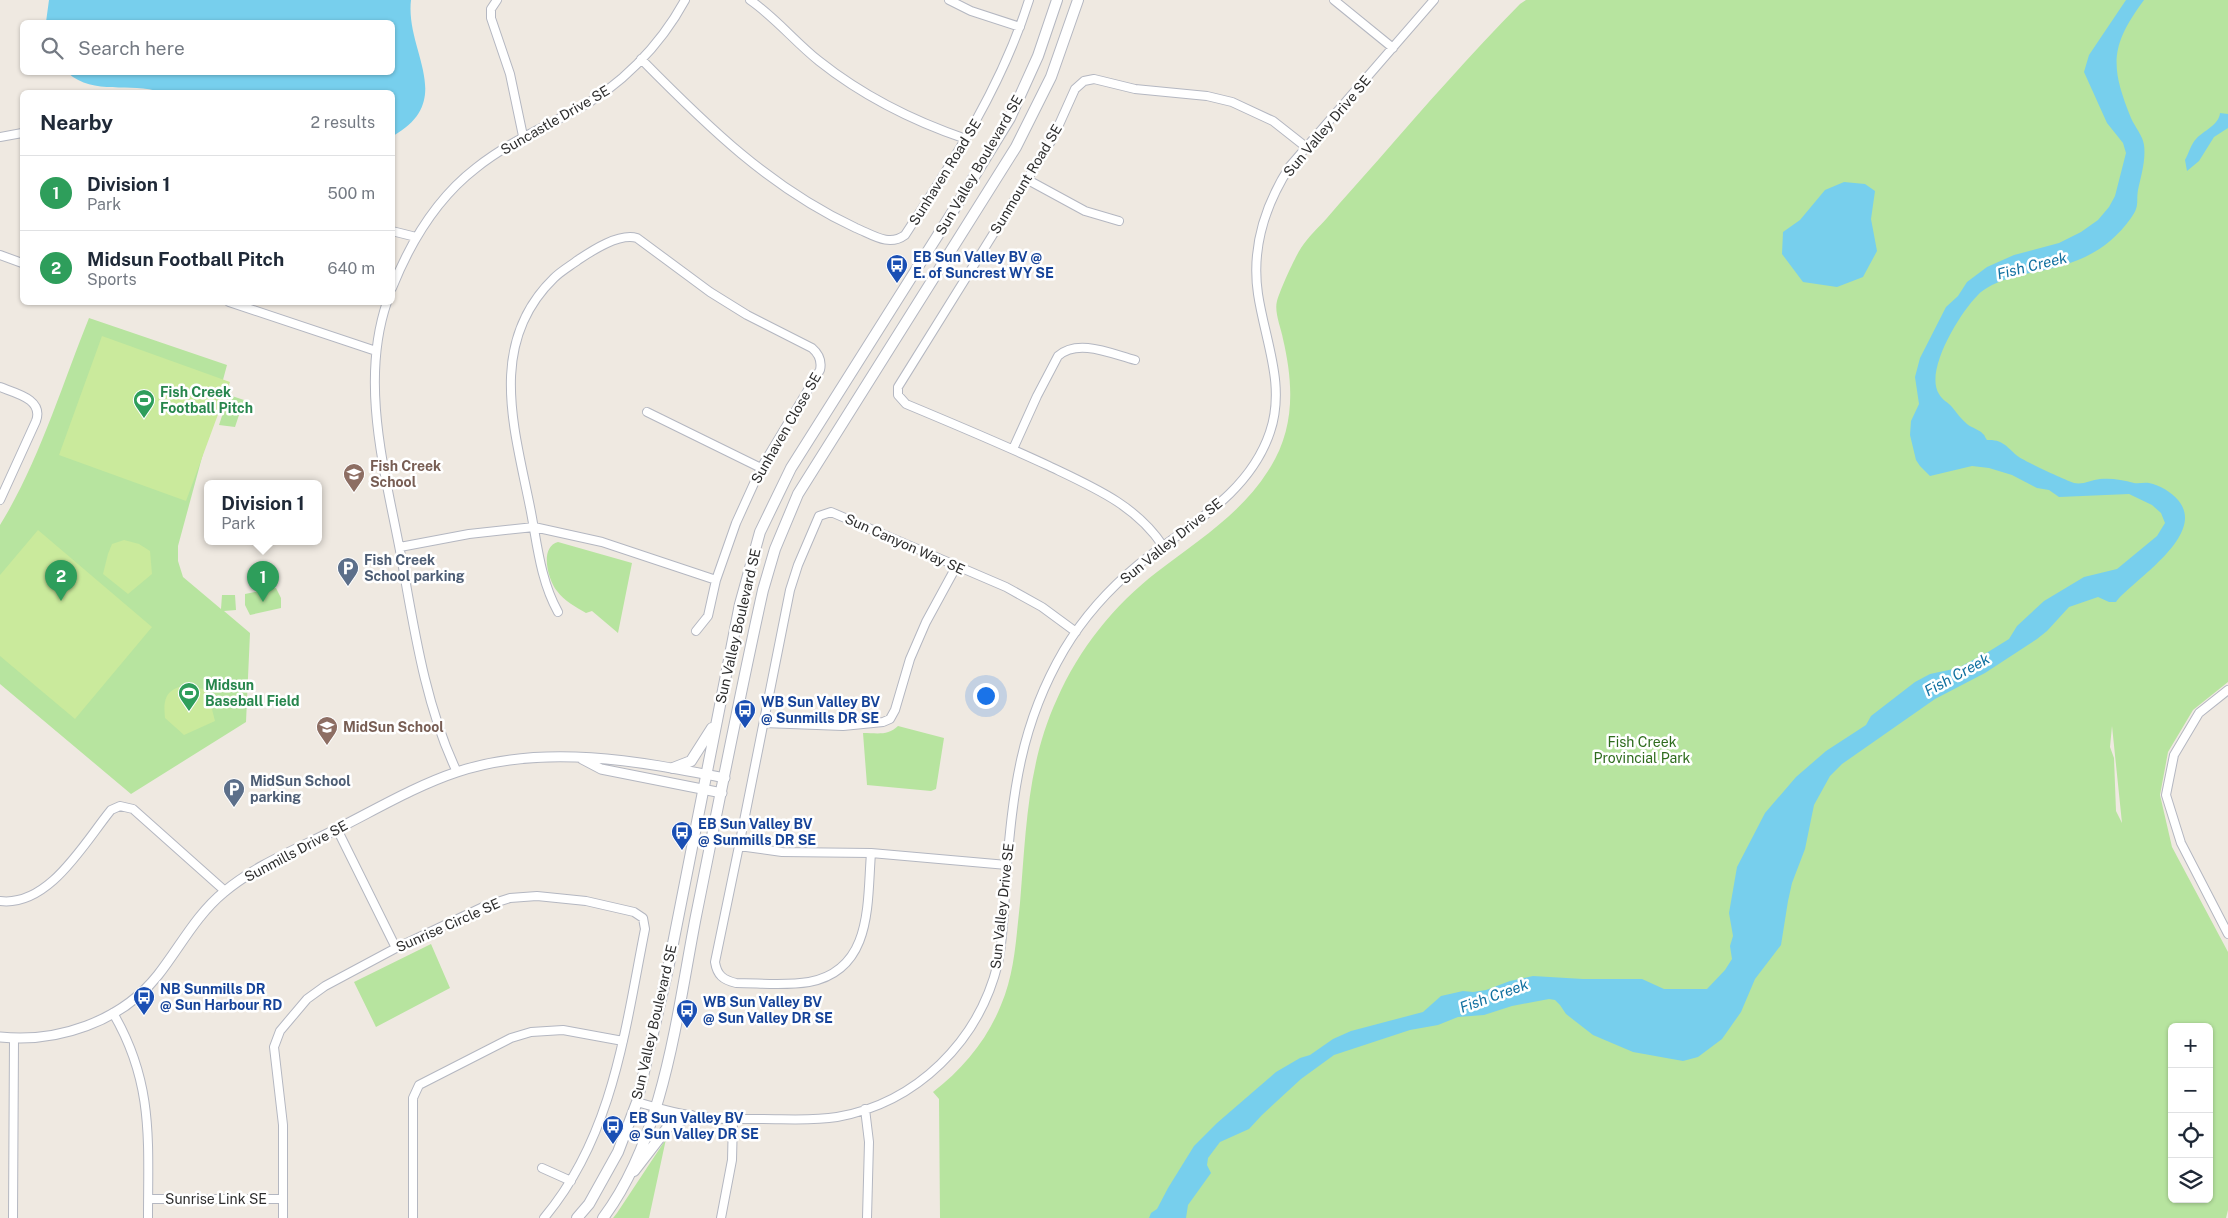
<!DOCTYPE html>
<meta charset="utf-8">
<style>
body{margin:0;font-family:"Public Sans",sans-serif;background:#f2f2f3;color:#1f2937}
.controls{position:absolute;right:15px;bottom:15px;display:grid;overflow:hidden;border-radius:8px;box-shadow:0 1px 4px #0004}
.controls button{width:45px;height:45px;display:grid;place-items:center;padding:0;border:0;border-bottom:1px solid #e0e1e3;background:#fff;color:#1f2937;font:25px sans-serif}
.you{position:absolute;left:985px;top:695px;width:18px;height:18px;margin:-12px;border:4px solid #fff;border-radius:50%;background:#1a73e8;box-shadow:0 0 0 8px #1a73e833}
.badge{display:grid;place-items:center;width:32px;height:32px;border-radius:50%;background:#b45309;color:#fff;font-size:16px;font-weight:700}
.pin{position:absolute;translate:-50% -41px;filter:drop-shadow(0 1px 2px #0008)}
.pin::after{content:'';position:absolute;top:26px;width:18px;height:15px;background:inherit;clip-path:polygon(0 0,100% 0,50% 100%)}
.popup{position:absolute;left:204px;top:480px;width:118px;height:65px;box-sizing:border-box;display:grid;place-content:center;border-radius:8px;background:#fff;filter:drop-shadow(0 1px 4px #0005);font-size:16px;white-space:nowrap;color:#747a83}
.popup b{font-size:19px;color:#1f2937}
.popup::after{content:'';position:absolute;left:50%;top:100%;margin-left:-10px;border:10px solid transparent;border-top-color:#fff}
.list{margin:0;padding:0;list-style:none}
h2{display:flex;justify-content:space-between;align-items:center;height:65px;margin:0;padding:0 20px;font-size:21px}
h2 small{font-size:16px;font-weight:400;color:#747a83}
.list li{display:grid;grid-template-columns:32px 1fr auto;gap:15px;align-items:center;box-sizing:border-box;height:75px;padding:0 20px;border-top:1px solid #e0e1e3}
.list b{display:block;font-size:19px;white-space:nowrap}
.list p{margin:0;font-size:16px;white-space:nowrap;color:#747a83}
.list em{font-size:16px;font-style:normal;color:#747a83}
.icon{flex:none;width:28px;height:28px;fill:none;stroke:currentColor;stroke-width:2;stroke-linecap:round;stroke-linejoin:round}
.map{position:relative;flex:none;width:2228px;height:1218px;overflow:hidden}
.search{position:absolute;background:#fff;box-shadow:0 1px 4px #0004;left:20px;top:20px;width:375px;height:55px;display:flex;align-items:center;gap:12px;box-sizing:border-box;padding:0 18px;border-radius:8px;color:#747a83;font-size:19px}
.panel{position:absolute;background:#fff;box-shadow:0 1px 4px #0004;left:20px;top:90px;width:375px;height:215px;border-radius:8px}
.map>svg:first-child{display:block}
.green{fill:#b7e49f;fill-rule:evenodd}
.pitch{fill:#caea9c}
.water{fill:#77cfed}
.lines{fill:none;stroke-linecap:round;stroke-linejoin:round}
.minor-casing{stroke:#b4b7c1;stroke-width:10}
.tertiary-casing{stroke:#b4b7c1;stroke-width:11}
.secondary-casing{stroke:#b4b7c1;stroke-width:12}
.minor{stroke:#fff;stroke-width:8}
.tertiary{stroke:#fff;stroke-width:9}
.secondary{stroke:#fff;stroke-width:10}
.labels{text-anchor:middle;stroke-width:5;stroke-linejoin:round;paint-order:stroke}
.street-label{font-size:14px;fill:#2e2e2e;stroke:#fff}
.transit-label{font-size:14px;font-weight:bold;fill:#164399;stroke:#fff;text-anchor:start}
.leisure-label{font-size:14px;font-weight:bold;fill:#27864d;stroke:#fff;text-anchor:start}
.education-label{font-size:14px;font-weight:bold;fill:#785e54;stroke:#fff;text-anchor:start}
.service-label{font-size:14px;font-weight:bold;fill:#4e5e75;stroke:#fff;text-anchor:start}
.park-label{font-size:14px;fill:#2e6c1d;stroke:#fff}
.water-label{font-size:15px;font-style:italic;fill:#1070a0;stroke:#fff}
</style>
<div class="map">
<svg width="2228" height="1218" viewBox="0 0 2228 1218">
<rect width="100%" height="100%" fill="#efe9e1"/>
<path class="green" d="M1526,0H2228V682L2193,710L2168,752L2160,795L2172,847L2228,952V1210L2226,1218H940L939,1099L933,1092C963,1069 987,1040 1001,1005C1015,972 1016,938 1020,903C1026,832 1027,764 1057,699C1079,649 1114,605 1157,572C1197,541 1240,515 1268,471C1295,430 1294,386 1283,339C1281,328 1274,312 1277,301C1281,288 1294,259 1301,248C1308,237 1319,227 1327,218C1344,198 1362,178 1379,159C1425,106 1471,54 1520,4ZM2112,726L2122,823L2116,811L2114,758L2110,747ZM2172,1027H2209V1199H2172Z
M89,318L227,365L178,546V561L183,577L221,609L222,595H235L236,610L224,611L250,633L246,722L131,794L0,684V525C38,464 62,385 89,318Z
M229,395L244,400L235,427L219,425Z
M558,542L632,563L618,633L592,611L586,613C576,607 564,601 557,591C548,580 539,547 558,542Z
M276,588L281,598V608L250,615L245,605V594Z
M898,726L944,738L936,789L931,791L867,785L863,733C877,733 888,736 898,726Z
M431,944L450,988L376,1027L354,982Z
M666,1139L649,1218H613L617,1213Z"/>
<path class="pitch" d="M102,336L230,382L186,501L59,455Z
M38,530L152,627L75,719L0,656V575Z
M124,540L139,544L150,551L152,574L128,594L103,574L108,554L112,544Z
M187,685L207,690L215,721L184,735L165,718C163,698 166,689 187,685Z"/>
<path class="water" d="M49,0H411C405,51 457,100 393,136L392,92H161C130,82 94,96 68,73L392,72V22H46Z
M2126,0H2144C2110,46 2110,66 2131,118C2135,127 2143,136 2144,145C2146,160 2141,176 2138,190C2136,202 2140,206 2131,218C2106,253 2075,264 2035,272C2020,275 2006,278 1992,285C1987,288 1981,291 1977,296C1960,313 1924,371 1939,394C1942,400 1948,402 1952,407C1957,413 1961,419 1967,424C1972,428 1980,430 1983,434C1985,435 1985,438 1987,440C2004,439 2007,448 2019,457C2026,462 2067,481 2074,483C2083,485 2091,480 2100,479C2112,478 2123,480 2134,483C2139,484 2144,482 2149,483C2160,485 2171,492 2178,500C2208,535 2133,580 2116,602H2109L2098,597L2069,607L2047,631L2037,639L1985,673L1935,699L1842,764L1830,776L1814,805L1805,849L1792,883L1788,901L1781,945L1755,979L1741,1012L1722,1039L1698,1057L1683,1061L1633,1052L1593,1035L1566,1014L1560,1005L1555,1000L1549,999L1512,1006L1484,1015L1458,1017L1438,1025L1410,1030L1334,1055L1301,1079L1262,1115L1249,1129L1220,1142L1208,1158L1207,1165L1211,1173L1188,1205L1186,1218H1149L1151,1213L1157,1209L1168,1188L1194,1146L1217,1123L1276,1072L1300,1058L1310,1055L1333,1039L1351,1031L1423,1012L1441,996L1463,991L1473,992L1486,990L1510,981L1533,976L1583,979H1642L1664,989H1707L1725,970L1732,959L1730,946L1733,936L1729,913L1737,867L1765,813L1796,777L1826,751L1866,725L1871,716L1915,682L1930,674L1958,668L1988,652L2009,639L2017,626L2044,601L2084,577L2117,569L2157,536L2165,523L2161,513L2152,505L2129,494L2059,497L2049,490L2037,488L2012,475L1989,468L1972,466L1930,476L1920,466L1916,460L1910,435L1911,421L1919,404L1915,377L1920,358L1946,307L1958,296L1967,282L1987,267L2014,255L2059,243L2081,232L2098,220L2109,207L2115,196L2126,153L2123,143L2107,123L2084,72L2089,55Z
M2220,113L2228,114V128L2214,137L2199,161L2187,171L2185,160C2189,153 2191,144 2196,139C2203,131 2219,125 2220,113Z
M1844,182L1865,184L1875,191L1871,219L1877,251L1863,277L1837,287L1803,282L1782,254L1783,232L1800,220L1825,190Z"/>
<g class="lines">
<g class="minor-casing">
<path id="minor" d="M497,0L491,9V18L510,74L523,136
M750,0C776,18 795,42 819,61C863,96 913,121 966,139
M949,0L971,11L1020,27
M1334,0L1393,48
M641,59C707,126 770,188 856,228C873,235 889,247 905,235C954,160 1002,86 1029,0
M0,137L22,133
M1028,180L1085,211L1119,221
M392,231L416,237
M0,255L22,263
M392,288C410,243 437,198 476,168C506,144 540,129 574,111C620,87 660,46 685,0
M229,302L376,351
M387,302C359,384 386,475 401,556C414,628 425,705 457,772
M0,387C15,393 44,399 36,421L0,500
M647,412L761,468
M1013,449L1037,396L1058,356C1078,338 1112,354 1135,360
M1163,546C1136,505 1093,487 1049,466C1002,444 954,424 906,404L898,395V387L1053,138L1075,89L1084,81L1094,79L1135,89L1207,96L1232,102L1273,121L1306,147
M400,547L469,534L534,527L602,542L716,580L736,523L761,468L820,370C822,361 819,354 812,348L747,315L710,292L637,238C619,233 593,250 578,260C570,266 561,271 554,278C487,343 514,427 530,507C537,542 540,580 558,612
M696,631L708,616L716,580
M2228,690L2199,713L2174,755L2166,795L2181,843L2228,934
M764,723L843,726L883,722L890,719L895,710L910,659L926,622L956,567
M337,829L396,948
M739,846L715,962C717,975 723,980 736,983C759,983 785,986 809,982C873,970 867,903 871,853
M1007,865L871,853L782,852L739,846L790,590L798,565L819,516L831,512L1006,587L1042,607L1076,632
M0,901C49,907 84,843 111,810L120,806L133,809L225,891
M113,1013C154,1083 148,1141 148,1218
M637,1102C654,1107 671,1112 689,1115C713,1120 738,1119 763,1119C787,1119 812,1121 837,1117C917,1103 979,1041 998,963C1004,935 1004,905 1006,876C1013,792 1020,725 1064,650C1083,618 1110,588 1139,564C1187,526 1249,495 1270,432C1286,385 1265,341 1258,294C1251,247 1265,205 1290,166L1434,0
M865,1109L869,1142L867,1218
M542,1168L571,1181
M148,1199H283
M13,1218L14,1038
M283,1218V1125L274,1047L280,1031L307,999L325,986L396,948L485,906L510,898L537,896L586,901L634,912L643,918L645,929C625,1030 613,1136 544,1218
M413,1218V1098L419,1085L511,1038L531,1032L563,1030L623,1041
M721,1218L732,1160L733,1119"/>
</g>
<g class="tertiary-casing">
<path id="tertiary" d="M582,759L601,769L722,793
M0,1037C57,1043 121,1022 158,975C180,947 196,915 224,892C256,865 298,849 335,830C375,810 415,786 457,772C544,743 638,761 725,778"/>
</g>
<g class="secondary-casing">
<path id="secondary" d="M673,768L691,761L712,728
M634,1171L668,1127L691,1116
M577,1218L589,1204L618,1152L637,1102L668,969L740,604L760,532L791,468L950,216L1010,118L1038,56L1057,0
M603,1218C664,1137 677,1014 696,916C718,807 739,698 763,590L775,549L798,494L1016,147L1051,77L1078,0"/>
</g>
<use href="#minor" class="minor"/>
<use href="#tertiary" class="tertiary"/>
<use href="#secondary" class="secondary"/>
</g>
<defs>
<g id="bus-pin" transform="scale(1.125)"><path d="M0 17L-7.5 6A9.5 9.5 0 1 1 7.5 6Z" fill="#1a4fb4" stroke="#fff"/><path d="M-5-6H5V4H4V6H2V4H-2V6H-4V4H-5ZM-3.5-4V0h7V-4ZM-3.5 1.2v1.5H-2V1.2ZM2 1.2v1.5H3.5V1.2Z" fill="#fff"/></g>
<g id="stadium-pin" transform="scale(1.125)"><path d="M0 17L-7.5 6A9.5 9.5 0 1 1 7.5 6Z" fill="#2e9e5b" stroke="#fff"/><path d="M0-5a6.5 5 0 1 0 0 10a6.5 5 0 1 0 0-10ZM-3.5-1.8h7v3.6h-7Z" fill="#fff"/></g>
<g id="school-pin" transform="scale(1.125)"><path d="M0 17L-7.5 6A9.5 9.5 0 1 1 7.5 6Z" fill="#8d6e63" stroke="#fff"/><path d="M0-5L7-2L0 1L-7-2ZM-4 1L0 2.5L4 1V4Q0 6-4 4Z" fill="#fff"/></g>
<g id="parking-pin" transform="scale(1.125)"><path d="M0 17L-7.5 6A9.5 9.5 0 1 1 7.5 6Z" fill="#5c6f8a" stroke="#fff"/><path d="M-3.5-5.5H1a3.5 3.5 0 0 1 0 7H-1V5.5H-3.5ZM-1-3.4V-.6H.8a1.4 1.4 0 0 0 0-2.8Z" fill="#fff"/></g>
</defs>
<g fill-rule="evenodd">
<use href="#bus-pin" x="897" y="265"/>
<use href="#stadium-pin" x="144" y="400"/>
<use href="#school-pin" x="354" y="474"/>
<use href="#parking-pin" x="348" y="568"/>
<use href="#stadium-pin" x="189" y="693"/>
<use href="#bus-pin" x="745" y="710"/>
<use href="#school-pin" x="327" y="727"/>
<use href="#parking-pin" x="234" y="789"/>
<use href="#bus-pin" x="682" y="832"/>
<use href="#bus-pin" x="144" y="997"/>
<use href="#bus-pin" x="687" y="1010"/>
<use href="#bus-pin" x="613" y="1126"/>
</g>
<g class="labels">
<g class="street-label">
<text transform="translate(555 120) rotate(-30)" y="5">Suncastle Drive SE</text>
<text transform="translate(1327 126) rotate(-50)" y="5">Sun Valley Drive SE</text>
<text transform="translate(979 165) rotate(-60)" y="5">Sun Valley Boulevard SE</text>
<text transform="translate(945 172) rotate(-58)" y="5">Sunhaven Road SE</text>
<text transform="translate(1026 179) rotate(-59)" y="5">Sunmount Road SE</text>
<text transform="translate(786 428) rotate(-60)" y="5">Sunhaven Close SE</text>
<text transform="translate(1171 541) rotate(-39)" y="5">Sun Valley Drive SE</text>
<text transform="translate(905 544) rotate(24)" y="5">Sun Canyon Way SE</text>
<text transform="translate(738 626) rotate(-77)" y="5">Sun Valley Boulevard SE</text>
<text transform="translate(296 851) rotate(-28)" y="5">Sunmills Drive SE</text>
<text transform="translate(1002 906) rotate(-84)" y="5">Sun Valley Drive SE</text>
<text transform="translate(448 925) rotate(-24)" y="5">Sunrise Circle SE</text>
<text transform="translate(654 1022) rotate(-77)" y="5">Sun Valley Boulevard SE</text>
<text x="216" y="1204">Sunrise Link SE</text>
</g>
<g class="transit-label">
<text x="913" y="262">EB Sun Valley BV @<tspan x="913" dy="16">E. of Suncrest WY SE</tspan></text>
<text x="761" y="707">WB Sun Valley BV<tspan x="761" dy="16">@ Sunmills DR SE</tspan></text>
<text x="698" y="829">EB Sun Valley BV<tspan x="698" dy="16">@ Sunmills DR SE</tspan></text>
<text x="160" y="994">NB Sunmills DR<tspan x="160" dy="16">@ Sun Harbour RD</tspan></text>
<text x="703" y="1007">WB Sun Valley BV<tspan x="703" dy="16">@ Sun Valley DR SE</tspan></text>
<text x="629" y="1123">EB Sun Valley BV<tspan x="629" dy="16">@ Sun Valley DR SE</tspan></text>
</g>
<g class="leisure-label">
<text x="160" y="397">Fish Creek<tspan x="160" dy="16">Football Pitch</tspan></text>
<text x="205" y="690">Midsun<tspan x="205" dy="16">Baseball Field</tspan></text>
</g>
<g class="education-label">
<text x="370" y="471">Fish Creek<tspan x="370" dy="16">School</tspan></text>
<text x="343" y="732">MidSun School</text>
</g>
<g class="service-label">
<text x="364" y="565">Fish Creek<tspan x="364" dy="16">School parking</tspan></text>
<text x="250" y="786">MidSun School<tspan x="250" dy="16">parking</tspan></text>
</g>
<g class="park-label">
<text x="1642" y="747">Fish Creek<tspan x="1642" dy="16">Provincial Park</tspan></text>
</g>
<g class="water-label">
<text transform="translate(2032 266) rotate(-14)" y="5">Fish Creek</text>
<text transform="translate(1957 675) rotate(-29)" y="5">Fish Creek</text>
<text transform="translate(1494 996) rotate(-20)" y="5">Fish Creek</text>
</g>
</g>
</svg>
<div class="controls">
<button>+</button>
<button>−</button>
<button><svg class="icon" aria-label="locate" viewBox="0 0 24 24"><circle cx="12" cy="12" r="6"/><path d="M12 2v4M12 18v4M2 12h4M18 12h4"/></svg></button>
<button><svg class="icon" aria-label="layers" viewBox="0 0 24 24"><path d="M12 4l9 5-9 5-9-5zM3 14l9 5 9-5"/></svg></button>
</div>
<div class="you"></div>
<div class="pin badge" style="left:263px;top:602px;background:#2e9e5b">1</div>
<div class="popup"><b>Division 1</b>Park</div>
<div class="pin badge" style="left:61px;top:601px;background:#2e9e5b">2</div>
<div class="search"><svg class="icon" aria-label="search" viewBox="0 0 24 24"><circle cx="10" cy="10" r="6"/><path d="M15 15l6 6"/></svg>Search here</div>
<section class="panel">
<h2>Nearby<small>2 results</small></h2>
<ul class="list">
<li><span class="badge" style="background:#2e9e5b">1</span><div><b>Division 1</b><p>Park</p></div><em>500 m</em></li>
<li><span class="badge" style="background:#2e9e5b">2</span><div><b>Midsun Football Pitch</b><p>Sports</p></div><em>640 m</em></li>
</ul>
</section>
</div>
